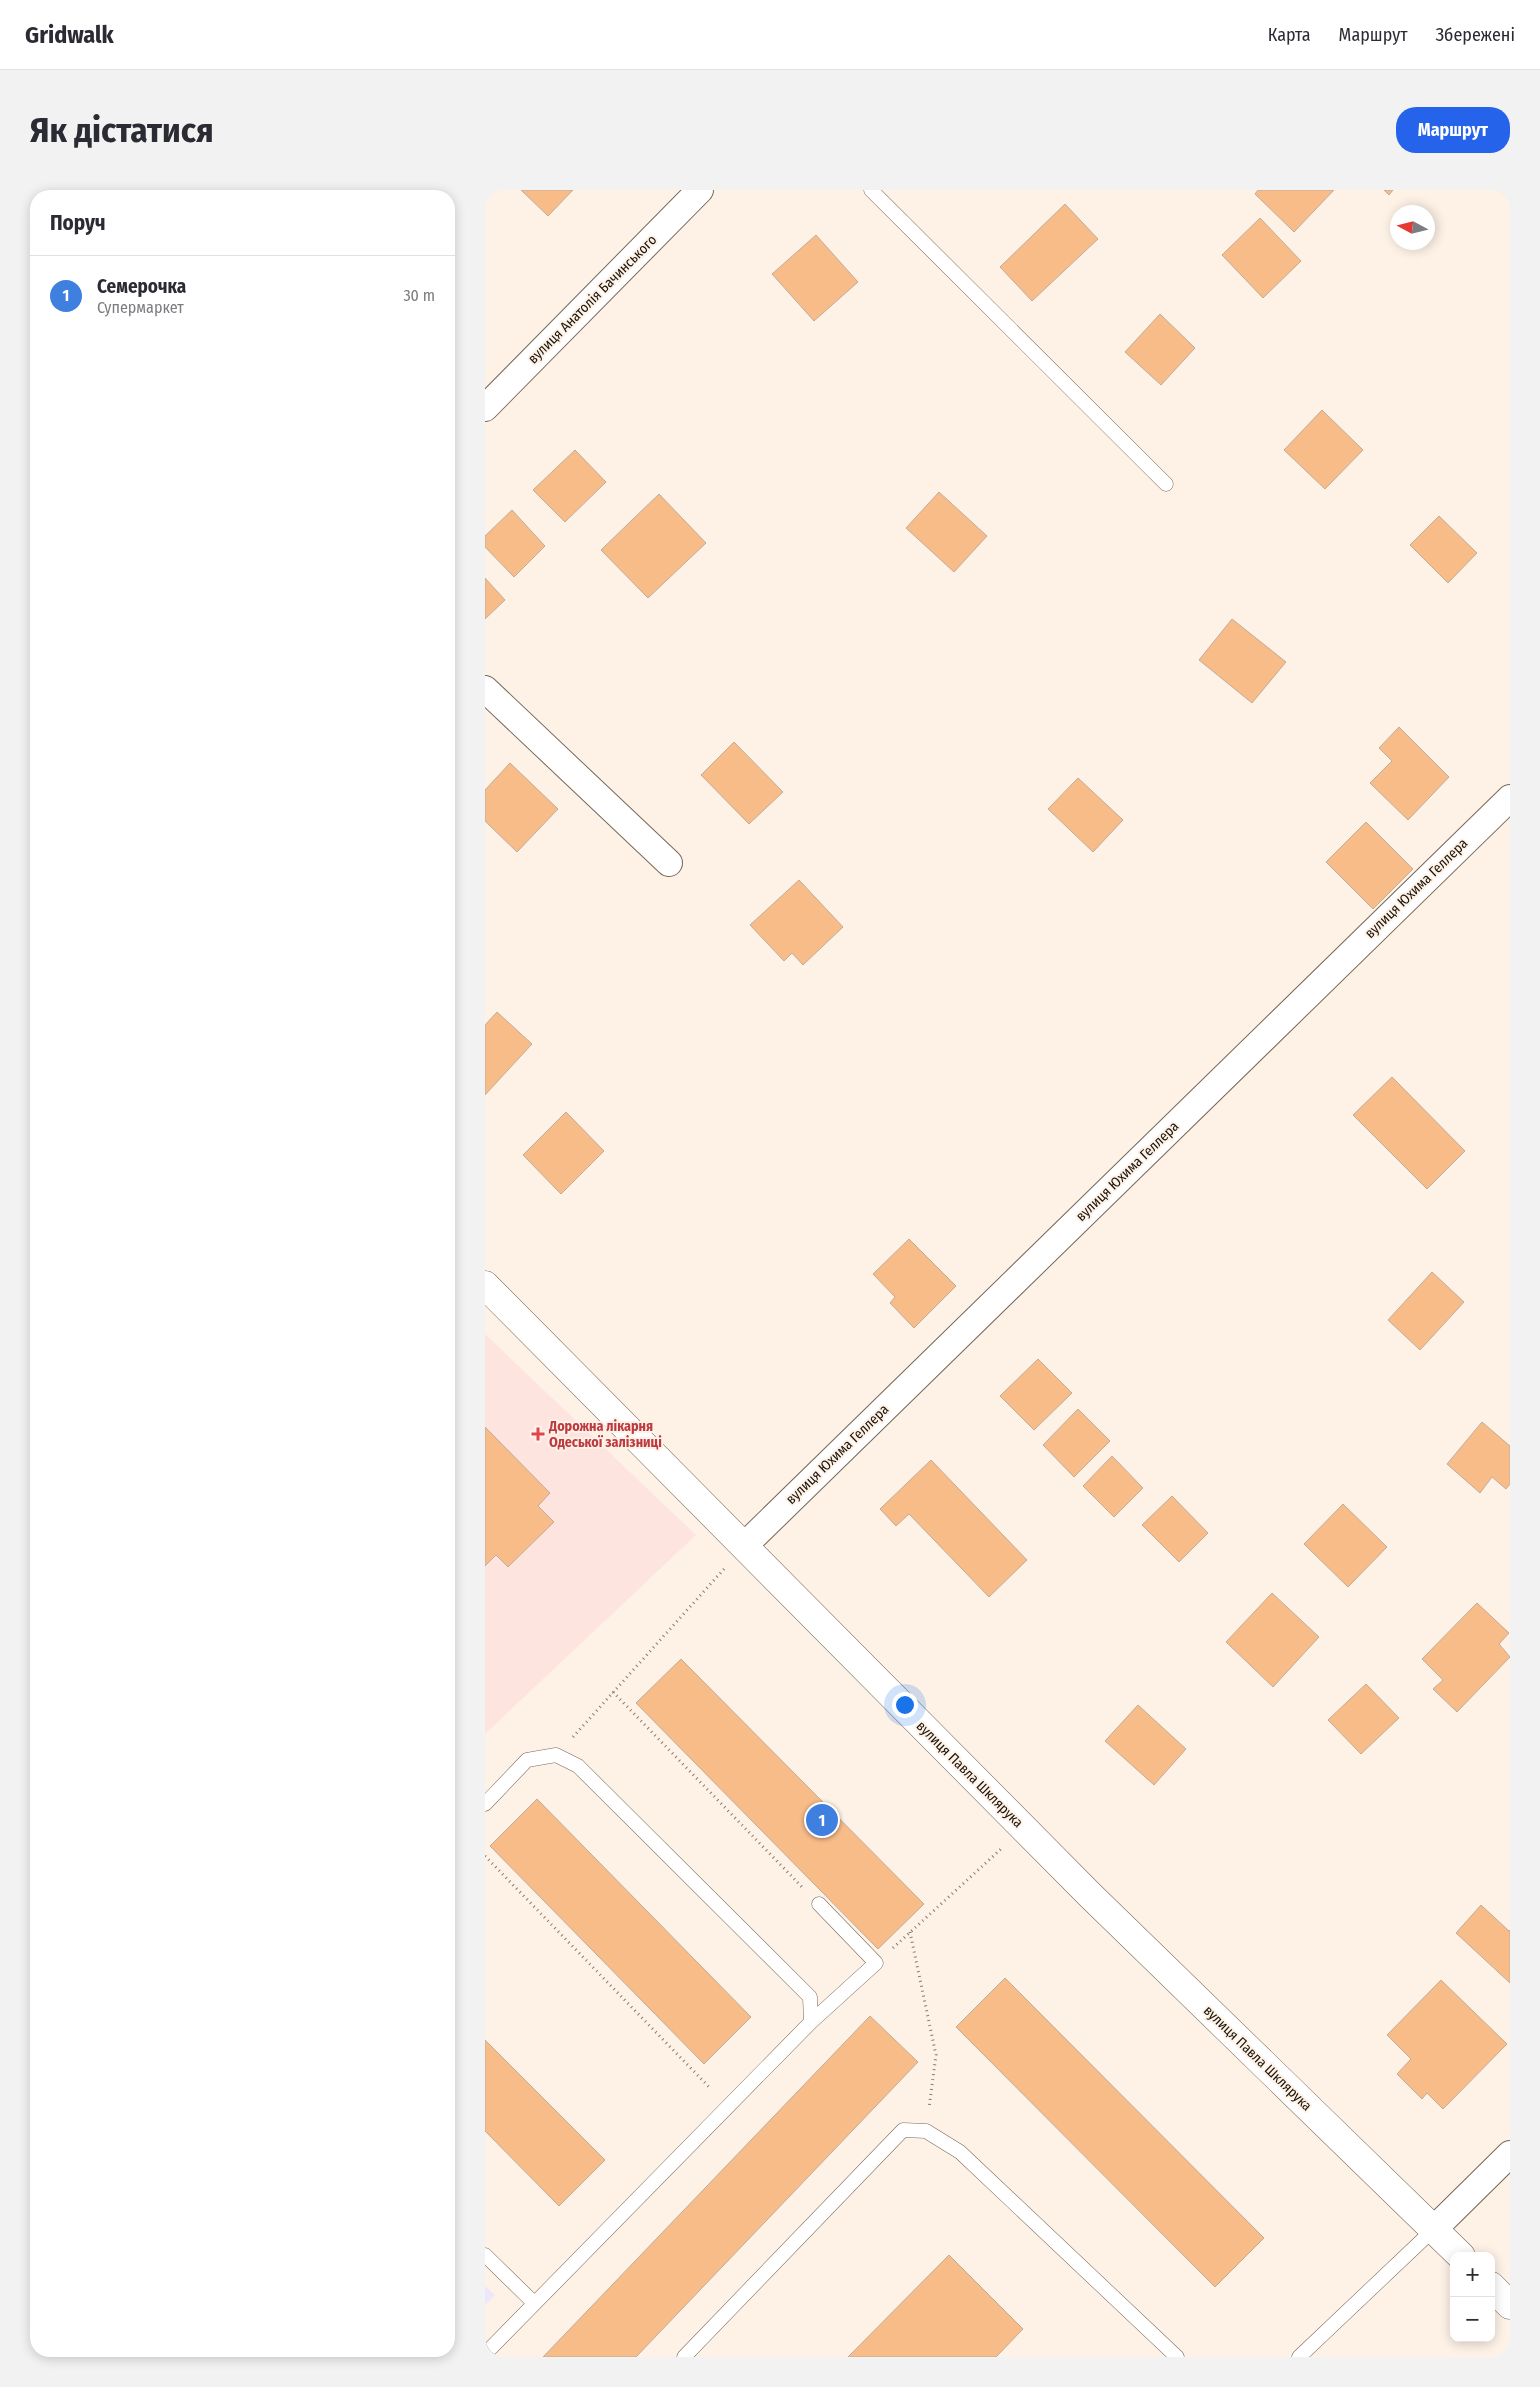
<!DOCTYPE html>
<html lang="uk">
<meta charset="utf-8">
<style>
body{margin:0;font-family:"Fira Sans Condensed",sans-serif;background:#f2f2f3;color:#2b2b33}
.controls{position:absolute;right:15px;bottom:15px;display:grid;overflow:hidden;border-radius:10px;box-shadow:0 2px 12px #0003}
.controls button{width:45px;height:45px;display:grid;place-items:center;padding:0;border:0;border-bottom:1px solid #e1e1e2;background:#fff;color:#2b2b33;font:25px sans-serif}
.compass{position:absolute;left:905px;top:15px;width:45px;height:45px;border-radius:50%;background:#fff;box-shadow:0 2px 12px #0003;rotate:277deg}
.you{position:absolute;left:419px;top:1514px;width:18px;height:18px;margin:-12px;border:4px solid #fff;border-radius:50%;background:#1a73e8;box-shadow:0 0 0 8px #1a73e833}
.badge{display:grid;place-items:center;width:32px;height:32px;border-radius:50%;background:#2563eb;color:#fff;font-size:16px;font-weight:700}
.pin{position:absolute;translate:-50% -50%;border:2px solid #fff;box-shadow:0 1px 5px #0006}
.list{margin:0;padding:0;list-style:none}
h2{display:flex;justify-content:space-between;align-items:center;height:65px;margin:0;padding:0 20px;font-size:21px}
h2 small{font-size:16px;font-weight:400;color:#7c7c81}
.list li{display:grid;grid-template-columns:32px 1fr auto;gap:15px;align-items:center;box-sizing:border-box;height:80px;padding:0 20px;border-top:1px solid #e1e1e2}
.list b{display:block;font-size:19px;white-space:nowrap}
.list p{margin:0;font-size:16px;white-space:nowrap;color:#7c7c81}
.list em{font-size:16px;font-style:normal;color:#7c7c81}
.map{position:relative;flex:none;width:1025px;height:2167px;overflow:hidden;border-radius:20px}
header{display:flex;align-items:center;gap:30px;box-sizing:border-box;height:70px;padding:0 25px;background:#fff;border-bottom:1px solid #e1e1e2}
header strong{font-size:24px}
nav{display:flex;gap:28px;margin-inline-start:auto;font-size:18px}
.intro{display:flex;align-items:center;justify-content:space-between;box-sizing:border-box;height:120px;padding:0 30px}
h1{margin:0;font-size:35px}
.button{padding:12px 22px;border-radius:20px;background:#2563eb;color:#fff;font-size:18px;font-weight:700}
main{display:flex;gap:30px;padding:0 30px}
aside{flex:1;background:#fff;border-radius:20px;box-shadow:0 2px 12px #0003}
.map>svg:first-child{display:block}
.education{fill:#eee6fc}
.medical{fill:#fee4df}
.building{fill:#f8bc89;stroke:#c0ac9b}
.lines{fill:none;stroke-linecap:round;stroke-linejoin:round}
.service-casing{stroke:#786757;stroke-width:15}
.minor-casing{stroke:#786757;stroke-width:28}
.tertiary-casing{stroke:#786757;stroke-width:29}
.path{stroke:#847b72;stroke-width:3;stroke-dasharray:1 4;stroke-linecap:butt}
.service{stroke:#fff;stroke-width:14}
.minor{stroke:#fff;stroke-width:26}
.tertiary{stroke:#fff;stroke-width:28}
.health-dot{fill:#e0444e;stroke:#fef2e7;stroke-width:2}
.labels{text-anchor:middle;stroke-width:4;stroke-linejoin:round;paint-order:stroke}
.street-label{font-size:14px;fill:#18120b;stroke:#fef2e7}
.health-label{font-size:14px;font-weight:bold;fill:#be3a42;stroke:#fef2e7;text-anchor:start}
</style>
<header>
<strong>Gridwalk</strong>
<nav><a>Карта</a><a>Маршрут</a><a>Збережені</a></nav>
</header>
<div class="intro"><h1>Як дістатися</h1><a class="button">Маршрут</a></div>
<main>
<aside>
<h2>Поруч<small></small></h2>
<ul class="list">
<li><span class="badge" style="background:#3f7fe0">1</span><div><b>Семерочка</b><p>Супермаркет</p></div><em>30 m</em></li>
</ul>
</aside>
<div class="map">
<svg width="1025" height="2167" viewBox="0 0 1025 2167">
<rect width="100%" height="100%" fill="#fef2e7"/>
<path class="education" d="M0,2096L10,2105L0,2115Z"/>
<path class="medical" d="M0,1144L211,1345L0,1544Z"/>
<path class="building" d="M36,0H88L63,26Z
M773,0H849L809,42L770,4Z
M899,0H908L904,5Z
M580,14L613,49L547,111L515,77Z
M775,28L816,71L778,108L737,65Z
M331,45L373,92L329,131L287,84Z
M675,124L710,158L676,195L640,162Z
M837,220L878,260L840,299L799,260Z
M90,260L121,292L80,332L48,300Z
M454,302L502,346L469,382L421,338Z
M174,304L221,353L163,408L116,360Z
M27,320L60,356L29,387L0,357V346Z
M954,326L992,363L963,393L925,355Z
M0,388L20,410L0,429Z
M747,429L801,472L767,513L714,470Z
M914,537L964,587L923,630L885,593L907,571L894,558Z
M249,552L298,602L264,634L216,585Z
M25,573L73,619L32,662L0,631V600Z
M593,588L638,630L608,662L563,619Z
M881,632L928,679L888,719L841,672Z
M314,690L358,737L318,775L307,763L299,771L265,735Z
M12,822L47,854L0,905V835Z
M907,887L980,961L942,999L868,925Z
M81,922L119,961L76,1004L38,965Z
M424,1049L471,1096L429,1138L405,1113L410,1107L388,1084Z
M947,1082L979,1112L935,1160L903,1130Z
M553,1169L587,1203L549,1240L515,1206Z
M593,1219L625,1251L589,1287L558,1255Z
M997,1232L1025,1256V1294L1021,1299L1007,1287L995,1303L962,1274Z
M0,1237L65,1303L53,1316L69,1332L23,1377L11,1365L0,1376Z
M627,1266L658,1298L629,1327L598,1296Z
M446,1270L542,1370L504,1407L424,1324L411,1336L395,1319Z
M687,1306L723,1343L694,1372L657,1335Z
M858,1314L902,1357L863,1397L819,1354Z
M787,1403L834,1447L788,1497L741,1452Z
M992,1413L1024,1443L1014,1454L1025,1467L972,1522L948,1499L958,1490L937,1469Z
M196,1469L439,1714L393,1759L151,1513Z
M881,1494L914,1528L876,1564L843,1530Z
M653,1515L701,1559L669,1595L620,1551Z
M52,1609L266,1827L219,1874L5,1656Z
M996,1715L1024,1741L1025,1740V1793L971,1743Z
M520,1788L779,2048L730,2097L471,1837Z
M956,1790L1022,1854L958,1919L942,1903L937,1909L912,1884L926,1869L902,1845Z
M385,1826L433,1872L151,2167H58Z
M0,1850L120,1970L74,2016L0,1941Z
M464,2065L538,2139L511,2167H363Z"/>
<g class="lines">
<g class="service-casing">
<path id="service" d="M386,0L681,294
M0,1614L42,1570L71,1565L93,1576L325,1807L326,1832L0,2164
M326,1832L391,1773L334,1714
M0,2065L48,2112
M199,2167L418,1940L441,1941L475,1962L692,2167
M814,2167L949,2039"/>
</g>
<g class="minor-casing">
<path id="minor" d="M0,218L215,0
M0,499L184,673
M259,1356L1025,608
M949,2039L1025,1964"/>
</g>
<g class="tertiary-casing">
<path id="tertiary" d="M0,1095L605,1705L976,2066
M1006,2096L1025,2115"/>
</g>
<path class="path" d="M128,1502L318,1698
M88,1547L239,1379
M0,1666L226,1899
M425,1742L451,1865L444,1918
M408,1758L516,1659"/>
<use href="#service" class="service"/>
<use href="#minor" class="minor"/>
<use href="#tertiary" class="tertiary"/>
</g>
<path class="health-dot" d="M50.5 1236.5h5v5h5v5h-5v5h-5v-5h-5v-5h5z"/>
<g class="labels">
<g class="street-label">
<text transform="translate(107 109) rotate(-45)" y="5">вулиця Анатолія Бачинського</text>
<text transform="translate(931 698) rotate(-44)" y="5">вулиця Юхима Геллера</text>
<text transform="translate(642 981) rotate(-44)" y="5">вулиця Юхима Геллера</text>
<text transform="translate(352 1264) rotate(-44)" y="5">вулиця Юхима Геллера</text>
<text transform="translate(485 1584) rotate(45)" y="5">вулиця Павла Шклярука</text>
<text transform="translate(773 1868) rotate(44)" y="5">вулиця Павла Шклярука</text>
</g>
<g class="health-label">
<text x="64" y="1241">Дорожна лікарня<tspan x="64" dy="16">Одеської залізниці</tspan></text>
</g>
</g>
</svg>
<div class="controls">
<button>+</button>
<button>−</button>
</div>
<svg class="compass" viewBox="-18 -18 36 36"><path d="M0-13l5 13h-10z" fill="#e53935"/><path d="M0 13l5-13h-10z" fill="#7c7c81"/></svg>
<div class="you"></div>
<div class="pin badge" style="left:337px;top:1630px;background:#3f7fe0">1</div>
</div>
</main>
